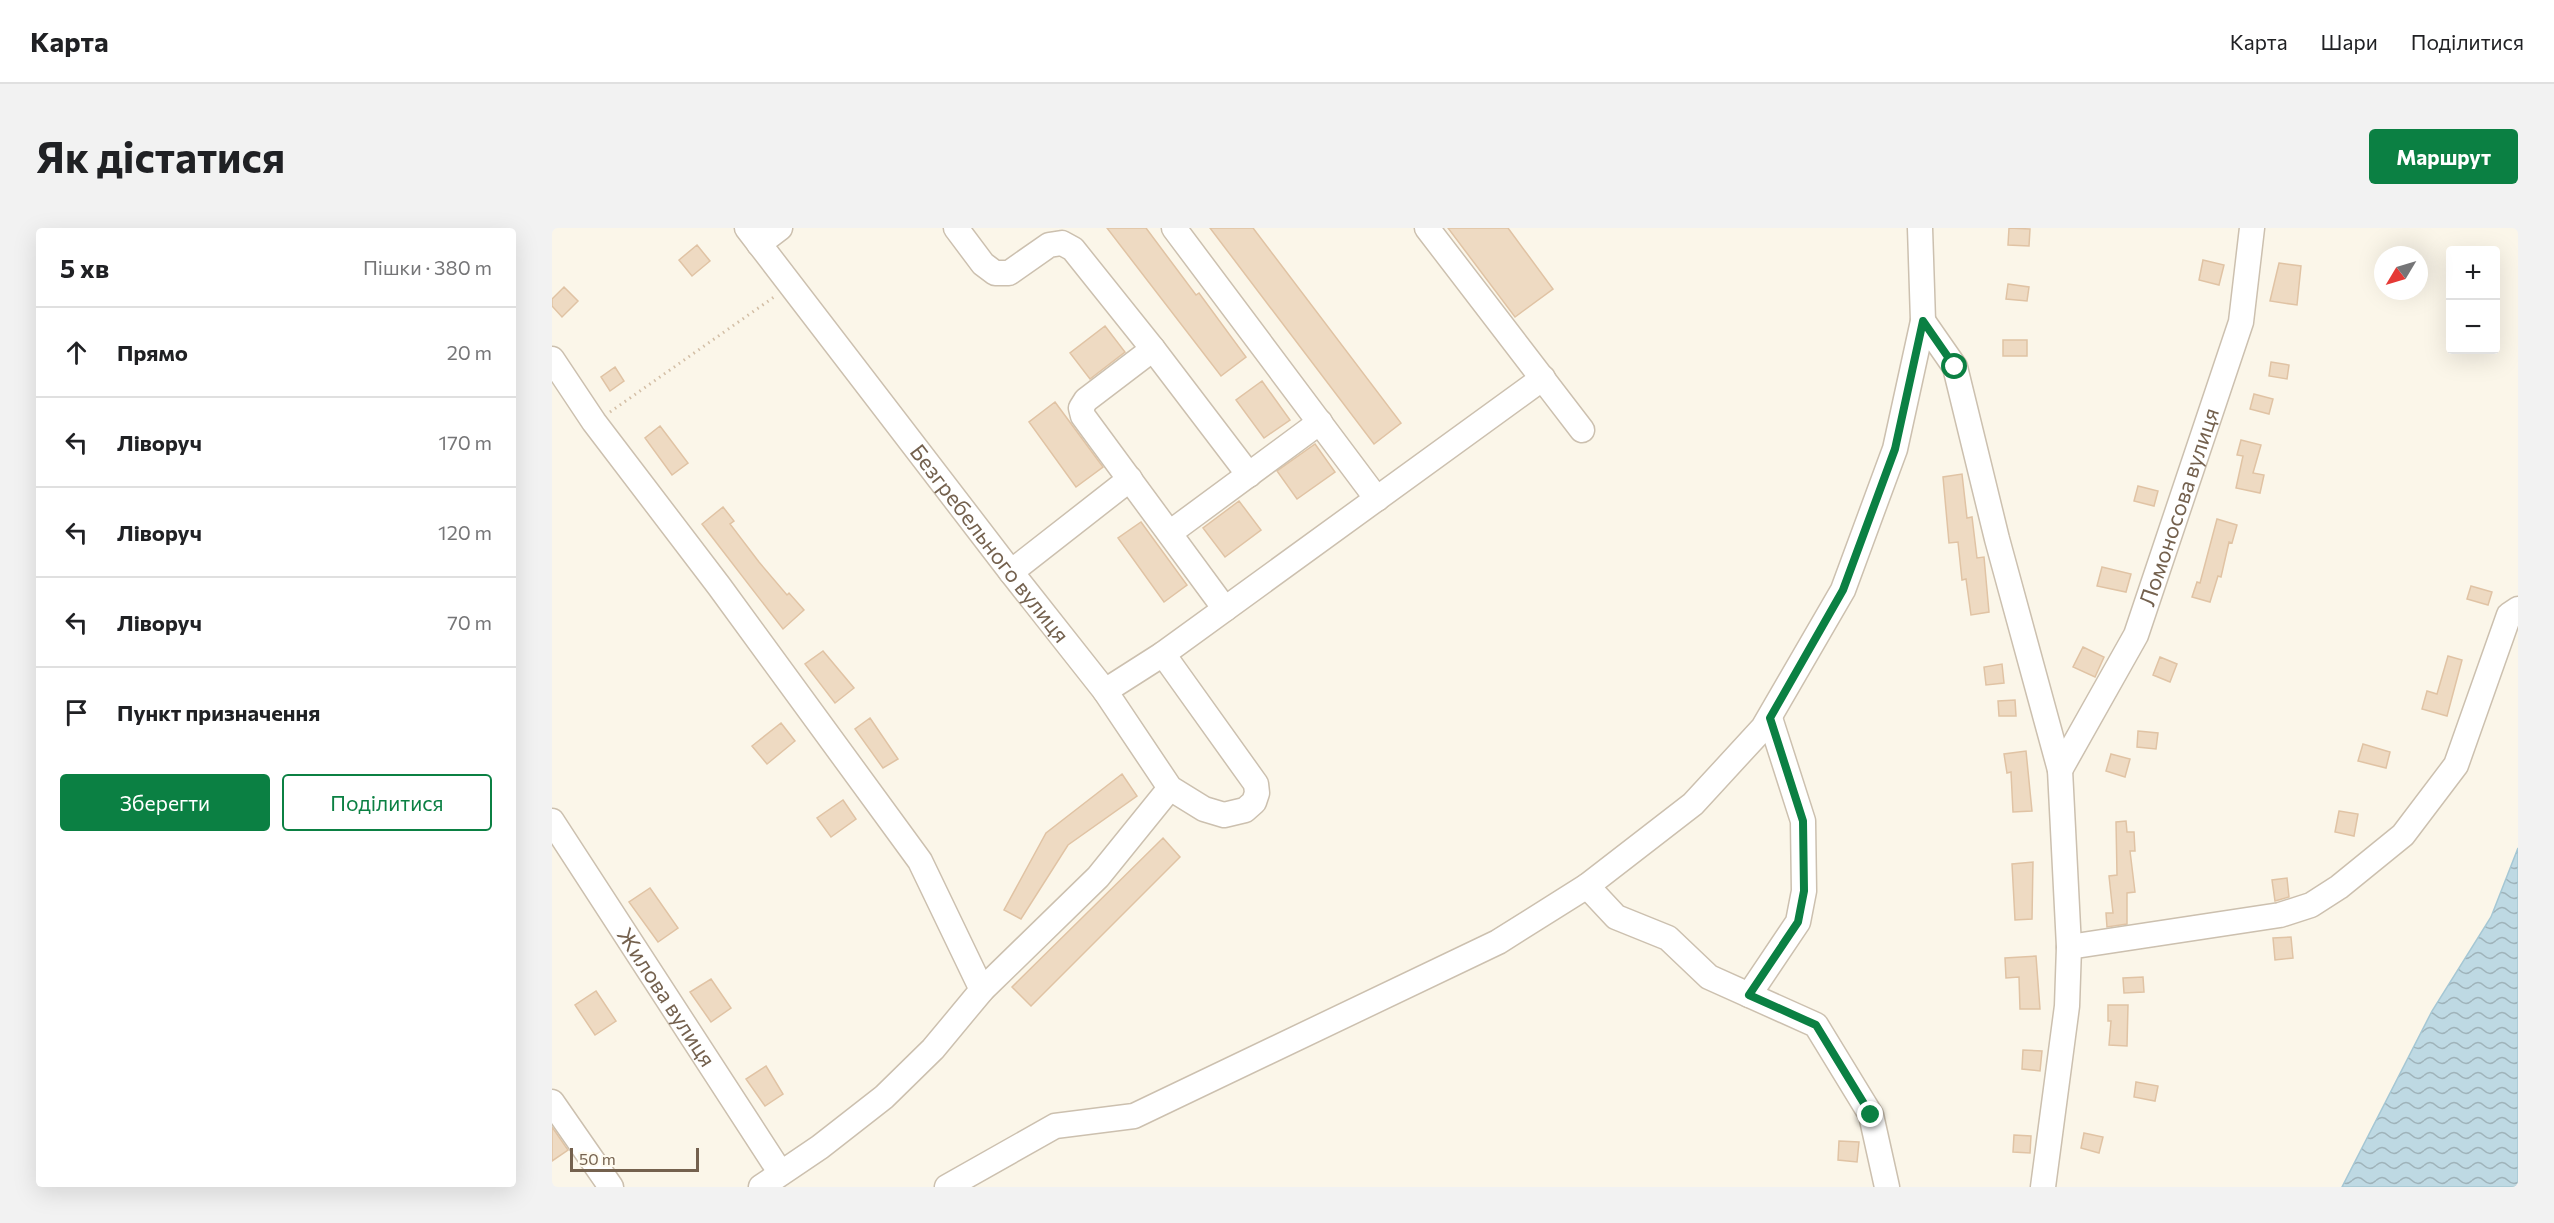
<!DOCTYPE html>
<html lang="uk">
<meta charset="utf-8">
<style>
body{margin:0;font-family:Commissioner,sans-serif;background:#f2f2f2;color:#202124}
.controls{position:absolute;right:18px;top:18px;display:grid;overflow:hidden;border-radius:6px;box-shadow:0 6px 24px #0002}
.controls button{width:54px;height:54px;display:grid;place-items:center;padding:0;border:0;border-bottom:2px solid #e0e0e0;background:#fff;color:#202124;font:30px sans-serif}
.compass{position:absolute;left:1822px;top:18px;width:54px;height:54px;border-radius:50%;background:#fff;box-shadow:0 6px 24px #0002;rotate:232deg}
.scale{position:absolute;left:18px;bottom:15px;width:129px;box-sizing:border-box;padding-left:6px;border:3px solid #74614e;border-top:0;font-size:16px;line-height:21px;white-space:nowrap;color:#74614e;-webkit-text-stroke:4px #fefaef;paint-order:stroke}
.stop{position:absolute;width:18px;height:18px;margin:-14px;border:4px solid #0b8043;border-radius:50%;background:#fff}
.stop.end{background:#0b8043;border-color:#fff;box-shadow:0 2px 6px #0008}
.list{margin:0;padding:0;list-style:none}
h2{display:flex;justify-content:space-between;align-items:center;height:78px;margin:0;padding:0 24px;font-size:26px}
h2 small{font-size:20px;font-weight:400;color:#757577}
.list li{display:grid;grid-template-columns:39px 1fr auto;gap:18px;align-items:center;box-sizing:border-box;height:90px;padding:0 24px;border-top:2px solid #e0e0e0}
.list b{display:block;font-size:22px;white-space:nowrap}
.list em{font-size:20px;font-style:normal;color:#757577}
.actions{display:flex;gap:12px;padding:18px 24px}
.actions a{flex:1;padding:14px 0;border:2px solid #0b8043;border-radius:6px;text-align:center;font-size:21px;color:#0b8043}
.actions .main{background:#0b8043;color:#fff}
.icon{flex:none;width:33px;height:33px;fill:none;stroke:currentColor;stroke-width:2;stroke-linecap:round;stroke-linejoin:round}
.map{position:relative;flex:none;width:1966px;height:959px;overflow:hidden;border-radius:6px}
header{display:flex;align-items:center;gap:36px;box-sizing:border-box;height:84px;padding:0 30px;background:#fff;border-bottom:2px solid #e0e0e0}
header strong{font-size:28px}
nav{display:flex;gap:33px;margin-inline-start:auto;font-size:21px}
.intro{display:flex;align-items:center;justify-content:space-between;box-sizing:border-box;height:144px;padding:0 36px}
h1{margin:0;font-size:42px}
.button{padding:15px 27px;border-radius:6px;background:#0b8043;color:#fff;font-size:21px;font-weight:700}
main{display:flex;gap:36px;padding:0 36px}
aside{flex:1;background:#fff;border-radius:6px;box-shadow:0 6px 24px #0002}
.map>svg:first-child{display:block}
.water{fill:url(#water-waves);stroke:#a5c7d4;stroke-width:1.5}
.building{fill:#eedac2;stroke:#e0c3a4;stroke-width:1.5}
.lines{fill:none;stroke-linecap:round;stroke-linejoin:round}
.minor-casing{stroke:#ccc0af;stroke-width:27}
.path{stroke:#d3bea5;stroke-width:3;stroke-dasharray:1.5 4.5;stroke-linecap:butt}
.minor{stroke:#fff;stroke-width:24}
.route{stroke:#0b8043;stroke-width:8}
.labels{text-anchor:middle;stroke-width:5;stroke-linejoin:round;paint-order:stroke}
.street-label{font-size:22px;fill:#74614e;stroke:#fefaef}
</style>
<header>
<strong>Карта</strong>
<nav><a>Карта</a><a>Шари</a><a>Поділитися</a></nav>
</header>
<div class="intro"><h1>Як дістатися</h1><a class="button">Маршрут</a></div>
<main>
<aside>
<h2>5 хв<small>Пішки · 380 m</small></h2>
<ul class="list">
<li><svg class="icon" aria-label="ahead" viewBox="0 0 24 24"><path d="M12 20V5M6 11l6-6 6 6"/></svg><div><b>Прямо</b></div><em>20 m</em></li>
<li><svg class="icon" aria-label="left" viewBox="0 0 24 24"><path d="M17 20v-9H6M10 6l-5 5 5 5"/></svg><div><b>Ліворуч</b></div><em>170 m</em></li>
<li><svg class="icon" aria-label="left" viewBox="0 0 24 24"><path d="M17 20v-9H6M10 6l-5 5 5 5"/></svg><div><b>Ліворуч</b></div><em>120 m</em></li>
<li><svg class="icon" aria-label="left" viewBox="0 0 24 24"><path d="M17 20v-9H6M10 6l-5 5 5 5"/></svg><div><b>Ліворуч</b></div><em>70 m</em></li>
<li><svg class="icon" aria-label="arrive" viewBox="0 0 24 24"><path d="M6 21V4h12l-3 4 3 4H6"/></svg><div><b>Пункт призначення</b></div></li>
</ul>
<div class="actions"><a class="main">Зберегти</a><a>Поділитися</a></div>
</aside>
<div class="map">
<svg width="1966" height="959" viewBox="0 0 1966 959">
<defs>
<pattern id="water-waves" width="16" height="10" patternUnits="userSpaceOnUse" patternTransform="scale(1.5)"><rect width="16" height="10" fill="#bed9e3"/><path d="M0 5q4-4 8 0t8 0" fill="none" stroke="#9fb3ba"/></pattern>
</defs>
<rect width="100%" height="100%" fill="#fbf6e9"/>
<path class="water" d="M1966,620V959H1790L1880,783L1939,689Z"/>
<path class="building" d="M555,0H594L644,67L647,65L694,129L669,148Z
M658,0H701L849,195L822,216Z
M896,0H956L1001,61L963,89Z
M1457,0L1478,1L1477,18L1456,17Z
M145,17L158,33L140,48L127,32Z
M1651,32L1672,37L1667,57L1647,52Z
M1727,35L1749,38L1745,77L1718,73Z
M1456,56L1477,59L1475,73L1454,71Z
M12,59L26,73L10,89L0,78V71Z
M553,98L573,124L538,151L518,125Z
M1451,112H1475V128H1451Z
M1719,134L1737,137L1735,151L1717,148Z
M63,139L72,153L58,163L49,149Z
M710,153L738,192L712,210L684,172Z
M1702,166L1721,171L1717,186L1698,181Z
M503,174L551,239L524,259L477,194Z
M108,198L136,235L120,247L93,210Z
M1689,212L1709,217L1701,245L1712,247L1708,265L1684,260L1691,228L1685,227Z
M763,216L783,244L745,271L725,243Z
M1410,246L1415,290L1420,289L1425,330L1432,329L1437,384L1419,387L1414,351L1410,352L1406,314L1397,315L1391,249Z
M1586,258L1606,263L1602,278L1582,273Z
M687,273L709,302L673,329L651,300Z
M171,279L182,293L178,296L207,334L235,367L237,365L252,382L231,401L150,296Z
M1665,291L1685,297L1680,315L1677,314L1669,349L1666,348L1658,374L1640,369L1645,354L1648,355Z
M589,294L635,357L612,374L566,310Z
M1550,339L1579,346L1574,364L1545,358Z
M1919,358L1940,364L1936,377L1915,371Z
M1531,419L1552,429L1543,449L1521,439Z
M271,423L302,460L283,475L253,436Z
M1896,428L1910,432L1895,488L1870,481L1875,463L1885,466Z
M1608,429L1625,436L1618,454L1601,447Z
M1450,436L1452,455L1434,457L1432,439Z
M1463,472L1464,488H1447L1446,473Z
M318,490L346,531L331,540L303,501Z
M229,495L243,513L215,536L200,518Z
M1586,503L1606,505L1604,521L1585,519Z
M1811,516L1838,524L1834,540L1806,533Z
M1474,523L1480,583L1461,584L1459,544L1455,545L1452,526Z
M1559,526L1578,531L1573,549L1554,543Z
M570,546L585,568L516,617L469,691L452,682L494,605Z
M291,572L304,591L279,609L265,590Z
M1787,583L1806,586L1802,608L1783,604Z
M1574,593L1575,604H1582L1583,623H1578L1583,664L1575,665V696L1555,699L1554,685H1561L1557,648L1565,647L1564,594Z
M611,610L628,629L479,778L460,759Z
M1481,634L1480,691L1463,692L1460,636Z
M1735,650L1737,669L1723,673L1720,652Z
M98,660L126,700L106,714L77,674Z
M1739,709L1741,730L1723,732L1721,710Z
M1484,728L1488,781H1468L1467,749L1454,750L1453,730Z
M1591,749L1592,764L1572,765L1571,750Z
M159,751L179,780L159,794L138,764Z
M44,763L64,793L43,807L23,777Z
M1556,777H1576L1575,818L1557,817L1559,793H1556Z
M1471,822L1490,823L1488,843L1470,841Z
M214,838L231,866L213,878L194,851Z
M1584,854L1606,858L1603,873L1582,869Z
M0,899L16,922L0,933Z
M1532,905L1551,909L1547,925L1529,920Z
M1462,907L1479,908L1478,925L1461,924Z
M1287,913L1307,914L1305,934L1286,932Z"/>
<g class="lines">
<g class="minor-casing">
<g id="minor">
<path id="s1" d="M195,0L459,344L553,463L618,560L652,581L672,587L693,582L702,574L705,565L704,556L611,426"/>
<path d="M404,0L431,36L443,45H457L497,17L510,15L521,21L601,121L697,247"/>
<path d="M622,0L825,271"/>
<path d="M875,0L1030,202"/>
<path d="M207,16L228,0"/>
<path d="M1371,93L1403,139L1445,311L1508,542L1517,719L1515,778L1491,959"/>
<path d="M601,121L534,172L529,180L531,188L673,381"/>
<path d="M0,131L42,194L167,358L368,633L430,762"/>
<path d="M619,304L768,194"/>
<path d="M459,344L578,251"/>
<path d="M553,463L611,426L991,150"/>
<path id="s2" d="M1508,542L1584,407L1689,94L1700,0"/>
<path id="s3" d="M0,593L228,944"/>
<path d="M1035,658L1064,689L1116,710L1157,749L1264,797L1319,887L1335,959"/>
<path d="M1517,719L1728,687L1759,677L1787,659L1851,607L1904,537L1957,387L1966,381"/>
<path d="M1197,767L1246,694L1252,663L1251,593L1218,490"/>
<path d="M0,874L59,959"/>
<path d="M209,959L268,919L332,869L381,821L430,762L546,649L618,560"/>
<path d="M395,959L503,898L582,888L946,714L1035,658L1141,576L1211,500L1291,362L1343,221L1371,93L1368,0"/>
</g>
</g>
<path class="path" d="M58,184L222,69"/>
<use href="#minor" class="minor"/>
</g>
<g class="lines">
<path class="route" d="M1319,887L1264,797L1197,767L1246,694L1252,663L1251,593L1218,490L1291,362L1343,221L1371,93L1403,139"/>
</g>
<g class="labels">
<g class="street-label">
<text dy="8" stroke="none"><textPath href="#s2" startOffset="290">Ломоносова вулиця</textPath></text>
<text dy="8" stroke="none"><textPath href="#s1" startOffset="398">Безгребельного вулиця</textPath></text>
<text dy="8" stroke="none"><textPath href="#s3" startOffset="210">Жилова вулиця</textPath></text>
</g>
</g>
</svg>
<div class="controls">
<button>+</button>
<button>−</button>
</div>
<svg class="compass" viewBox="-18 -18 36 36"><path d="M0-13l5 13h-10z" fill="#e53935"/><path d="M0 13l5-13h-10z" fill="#757577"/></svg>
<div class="scale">50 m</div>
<div class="stop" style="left:1403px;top:139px"></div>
<div class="stop end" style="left:1319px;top:887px"></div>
</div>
</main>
